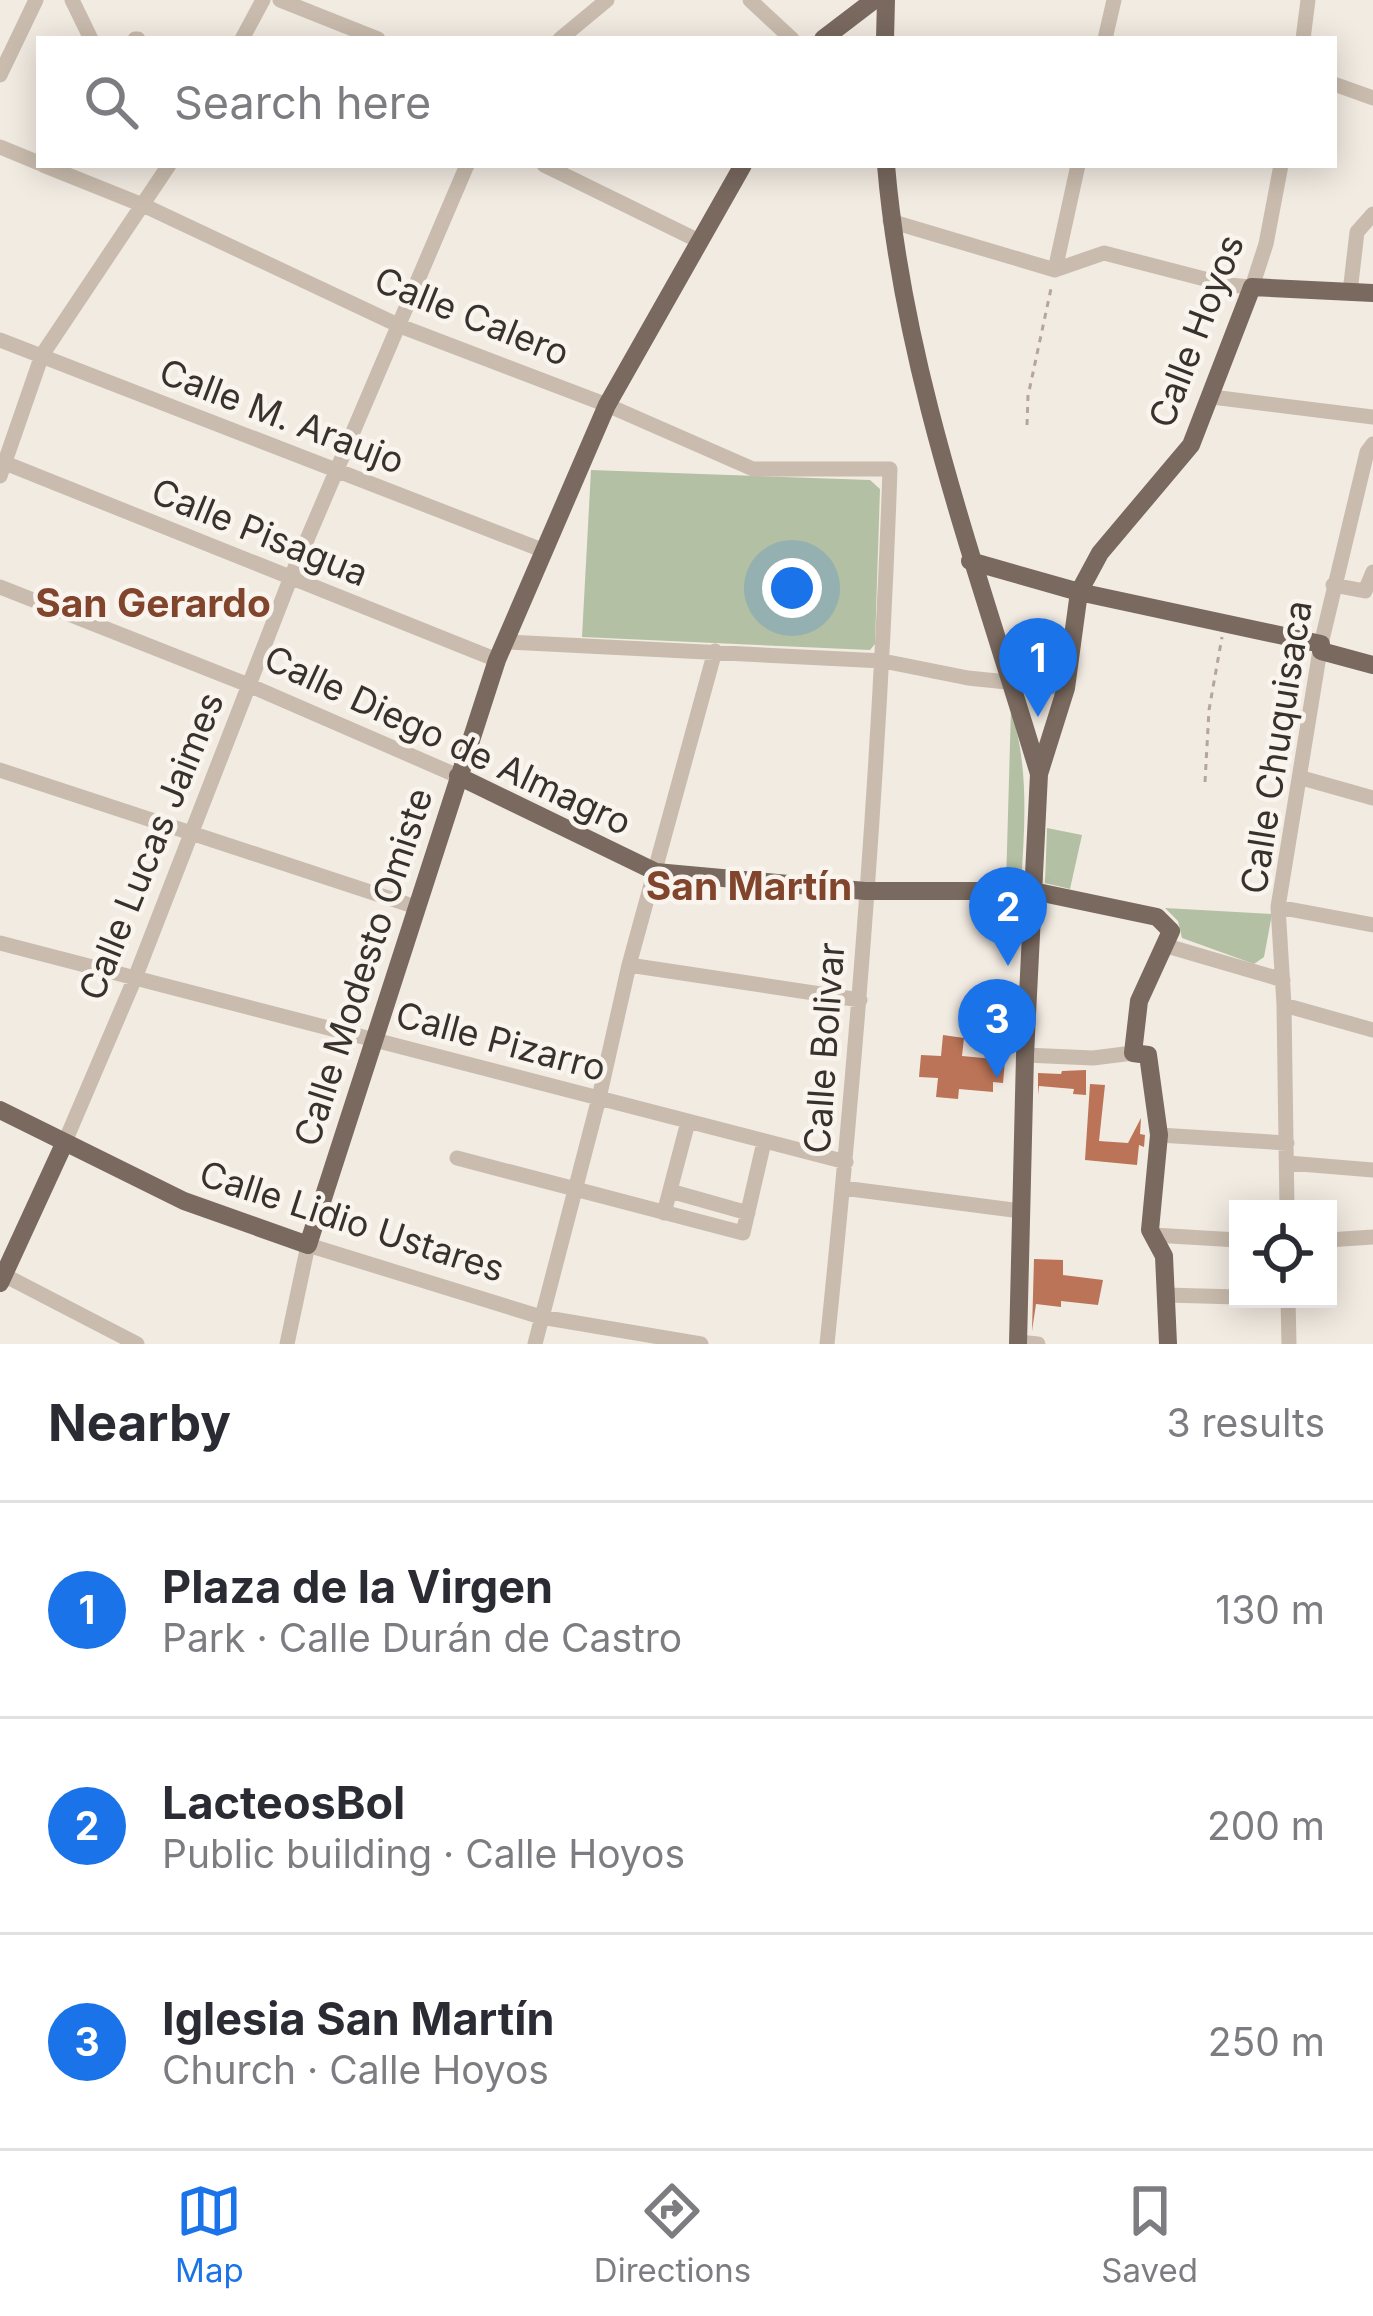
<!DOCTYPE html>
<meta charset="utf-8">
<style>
body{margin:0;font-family:Inter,sans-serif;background:#f7f7f7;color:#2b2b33}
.controls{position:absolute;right:36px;bottom:36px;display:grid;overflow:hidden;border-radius:0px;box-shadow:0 6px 30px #0003}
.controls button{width:108px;height:108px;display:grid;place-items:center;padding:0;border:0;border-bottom:3px solid #e1e1e2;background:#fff;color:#2b2b33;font:60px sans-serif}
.you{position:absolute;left:792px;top:588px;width:42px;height:42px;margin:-30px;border:9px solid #fff;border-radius:50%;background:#1a73e8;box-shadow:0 0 0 18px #1a73e833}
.badge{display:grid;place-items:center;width:78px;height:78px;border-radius:50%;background:#1a73e8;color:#fff;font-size:39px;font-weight:700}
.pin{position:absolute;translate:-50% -99px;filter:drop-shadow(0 3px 6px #0008)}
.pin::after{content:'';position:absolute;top:63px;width:42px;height:36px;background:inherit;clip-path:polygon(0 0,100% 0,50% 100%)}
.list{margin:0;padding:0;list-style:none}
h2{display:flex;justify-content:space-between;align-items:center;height:156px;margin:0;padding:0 48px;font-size:51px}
h2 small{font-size:39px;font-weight:400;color:#7c7c81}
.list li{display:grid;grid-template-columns:78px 1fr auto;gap:36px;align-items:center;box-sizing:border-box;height:216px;padding:0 48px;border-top:3px solid #e1e1e2}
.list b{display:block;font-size:45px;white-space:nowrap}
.list p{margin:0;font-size:39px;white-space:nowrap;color:#7c7c81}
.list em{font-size:39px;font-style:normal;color:#7c7c81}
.icon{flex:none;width:66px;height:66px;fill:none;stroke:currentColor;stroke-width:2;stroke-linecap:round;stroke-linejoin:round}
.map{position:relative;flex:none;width:1373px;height:1344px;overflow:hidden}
.search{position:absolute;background:#fff;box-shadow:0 6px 30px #0003;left:36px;right:36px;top:36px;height:132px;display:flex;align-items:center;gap:30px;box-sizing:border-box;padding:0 42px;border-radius:0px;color:#7c7c81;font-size:45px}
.sheet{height:804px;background:#fff}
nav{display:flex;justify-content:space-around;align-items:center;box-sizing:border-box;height:168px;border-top:3px solid #e1e1e2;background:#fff;font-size:33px;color:#7c7c81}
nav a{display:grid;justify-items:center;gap:6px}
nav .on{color:#1a73e8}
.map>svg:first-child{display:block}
.green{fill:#b4c0a3}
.building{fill:#bb7457}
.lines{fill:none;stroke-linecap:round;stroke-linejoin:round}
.path{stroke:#b5a699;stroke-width:3;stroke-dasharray:6 6;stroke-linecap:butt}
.minor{stroke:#c9bcae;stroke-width:15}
.major{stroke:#79695f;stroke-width:18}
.labels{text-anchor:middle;stroke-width:9;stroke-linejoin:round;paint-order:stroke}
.street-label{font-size:36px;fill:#38312c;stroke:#f9f5ee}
.neighbourhood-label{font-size:39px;font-weight:bold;fill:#80452c;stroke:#f9f5ee}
</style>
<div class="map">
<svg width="1373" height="1344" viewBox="0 0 1373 1344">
<rect width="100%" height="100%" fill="#f2ebe2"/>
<path class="green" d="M591,470L870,480L880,489L875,644L870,650L582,637Z
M1011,709C1029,768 1025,823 1021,884H1006Z
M1047,828L1082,835L1070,889L1045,883Z
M1165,908L1272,914L1264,957L1254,964L1182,938L1178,921Z"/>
<path class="building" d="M943,1035L964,1038L962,1056L1005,1060L1003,1083L993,1082V1092L959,1089L958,1099L936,1097L938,1078L919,1077L921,1055L941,1056Z
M1086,1070V1095L1073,1094L1074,1089L1039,1086L1038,1095V1073L1061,1074L1062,1071Z
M1090,1084L1105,1085L1099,1141L1128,1143L1141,1118L1140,1134L1145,1135L1144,1147L1139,1145L1137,1165L1085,1160Z
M1034,1259L1063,1260V1275L1103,1280L1098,1305L1061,1301V1307L1036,1304L1032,1331Z"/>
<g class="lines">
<path class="path" d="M1027,425L1028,396L1052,284
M1205,782L1209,710L1222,637"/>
<path class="minor" d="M72,0L91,39
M280,0L378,39
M750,0L792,39
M135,39H138
M242,39L263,0
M560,39L607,0
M1105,39L1114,0
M1303,39L1308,0
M0,75L36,0
M1334,84L1373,98
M0,147L39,163
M43,165L145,206L400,326L607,405L753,469H890C880,761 857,1053 827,1344
M544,165L701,242
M890,221L1055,270L1104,253L1228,285L1252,287L1266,244L1281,165
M1055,270L1078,165
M1350,292L1357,232L1373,214
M0,340L542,550
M1212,397L1373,417
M0,461L497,660
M0,476L42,355L169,165
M1333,585L1365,591L1373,572
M0,587L251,686L458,776
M506,642L883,661L968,678L1066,688
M0,770L416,907
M1302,778L1373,798
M1278,907L1373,925
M0,943L846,1162
M1167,946L1283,980
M629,965L860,1000
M1284,1005L1373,1030
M1025,1055L1093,1058L1133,1053
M1159,1135L1287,1143
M64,1144L135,978L291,577L467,165
M457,1158L743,1233L764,1142
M1288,1163L1373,1170
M843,1188L1021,1211
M670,1191L748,1213
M1287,1209L1284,1005L1278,907L1321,644L1367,452L1373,444
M664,1213L688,1122
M1153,1235L1238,1240
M1328,1240L1373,1237
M4,1275L137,1344
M1166,1295L1238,1297
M1288,1299L1289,1344
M1018,1342L1038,1344
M287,1344L308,1245L541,1317L701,1344
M535,1344L599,1098L629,965L715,651"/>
<path class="major" d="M823,39L874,0
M885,39L886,0
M886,165C904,375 979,573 1039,774
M970,561L1079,592L1321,644
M1321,651L1373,665
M458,776L656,872L865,891H1033L1157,917L1171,931L1139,1001L1133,1053L1148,1055L1159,1135L1150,1230L1164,1256L1168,1344
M0,1110L184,1201L308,1245L497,660L607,405L743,165
M0,1283L64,1144
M1018,1344L1025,1055L1039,774L1066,688L1079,592L1100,553L1191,445L1252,287L1373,293"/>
</g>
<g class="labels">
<g class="street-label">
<text transform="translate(472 316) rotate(22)" y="13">Calle Calero</text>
<text transform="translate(1196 331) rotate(-69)" y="13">Calle Hoyos</text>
<text transform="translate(282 416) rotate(21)" y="13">Calle M. Araujo</text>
<text transform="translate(260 532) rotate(22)" y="13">Calle Pisagua</text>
<text transform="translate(448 740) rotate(25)" y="13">Calle Diego de Almagro</text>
<text transform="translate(1276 747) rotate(-81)" y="13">Calle Chuquisaca</text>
<text transform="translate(151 846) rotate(-68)" y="13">Calle Lucas Jaimes</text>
<text transform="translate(363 967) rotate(-72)" y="13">Calle Modesto Omiste</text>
<text transform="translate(501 1041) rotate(15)" y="13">Calle Pizarro</text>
<text transform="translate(824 1048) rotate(-86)" y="13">Calle Bolivar</text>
<text transform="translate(352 1221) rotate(18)" y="13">Calle Lidio Ustares</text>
</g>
<g class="neighbourhood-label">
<text x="153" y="617">San Gerardo</text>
<text x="749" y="900">San Martín</text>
</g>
</g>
</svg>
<div class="controls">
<button><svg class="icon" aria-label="locate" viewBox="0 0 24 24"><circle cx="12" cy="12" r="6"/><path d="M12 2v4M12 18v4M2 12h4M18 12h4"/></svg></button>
</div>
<div class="you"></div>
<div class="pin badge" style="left:1038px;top:717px">1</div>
<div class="pin badge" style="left:1008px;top:966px">2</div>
<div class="pin badge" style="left:997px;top:1078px">3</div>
<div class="search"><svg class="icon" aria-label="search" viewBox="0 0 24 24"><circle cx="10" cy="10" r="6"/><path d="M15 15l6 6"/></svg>Search here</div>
</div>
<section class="sheet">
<h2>Nearby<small>3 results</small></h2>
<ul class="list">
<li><span class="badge">1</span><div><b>Plaza de la Virgen</b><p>Park · Calle Durán de Castro</p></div><em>130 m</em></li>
<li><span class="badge">2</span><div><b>LacteosBol</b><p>Public building · Calle Hoyos</p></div><em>200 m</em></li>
<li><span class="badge">3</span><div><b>Iglesia San Martín</b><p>Church · Calle Hoyos</p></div><em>250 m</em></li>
</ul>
</section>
<nav>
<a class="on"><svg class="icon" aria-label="map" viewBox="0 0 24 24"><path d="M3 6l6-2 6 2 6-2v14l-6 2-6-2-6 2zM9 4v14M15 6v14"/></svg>Map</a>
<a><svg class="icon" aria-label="directions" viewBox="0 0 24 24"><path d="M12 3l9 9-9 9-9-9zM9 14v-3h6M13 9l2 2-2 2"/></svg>Directions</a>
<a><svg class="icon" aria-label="saved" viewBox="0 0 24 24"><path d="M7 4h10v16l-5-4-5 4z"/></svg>Saved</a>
</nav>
